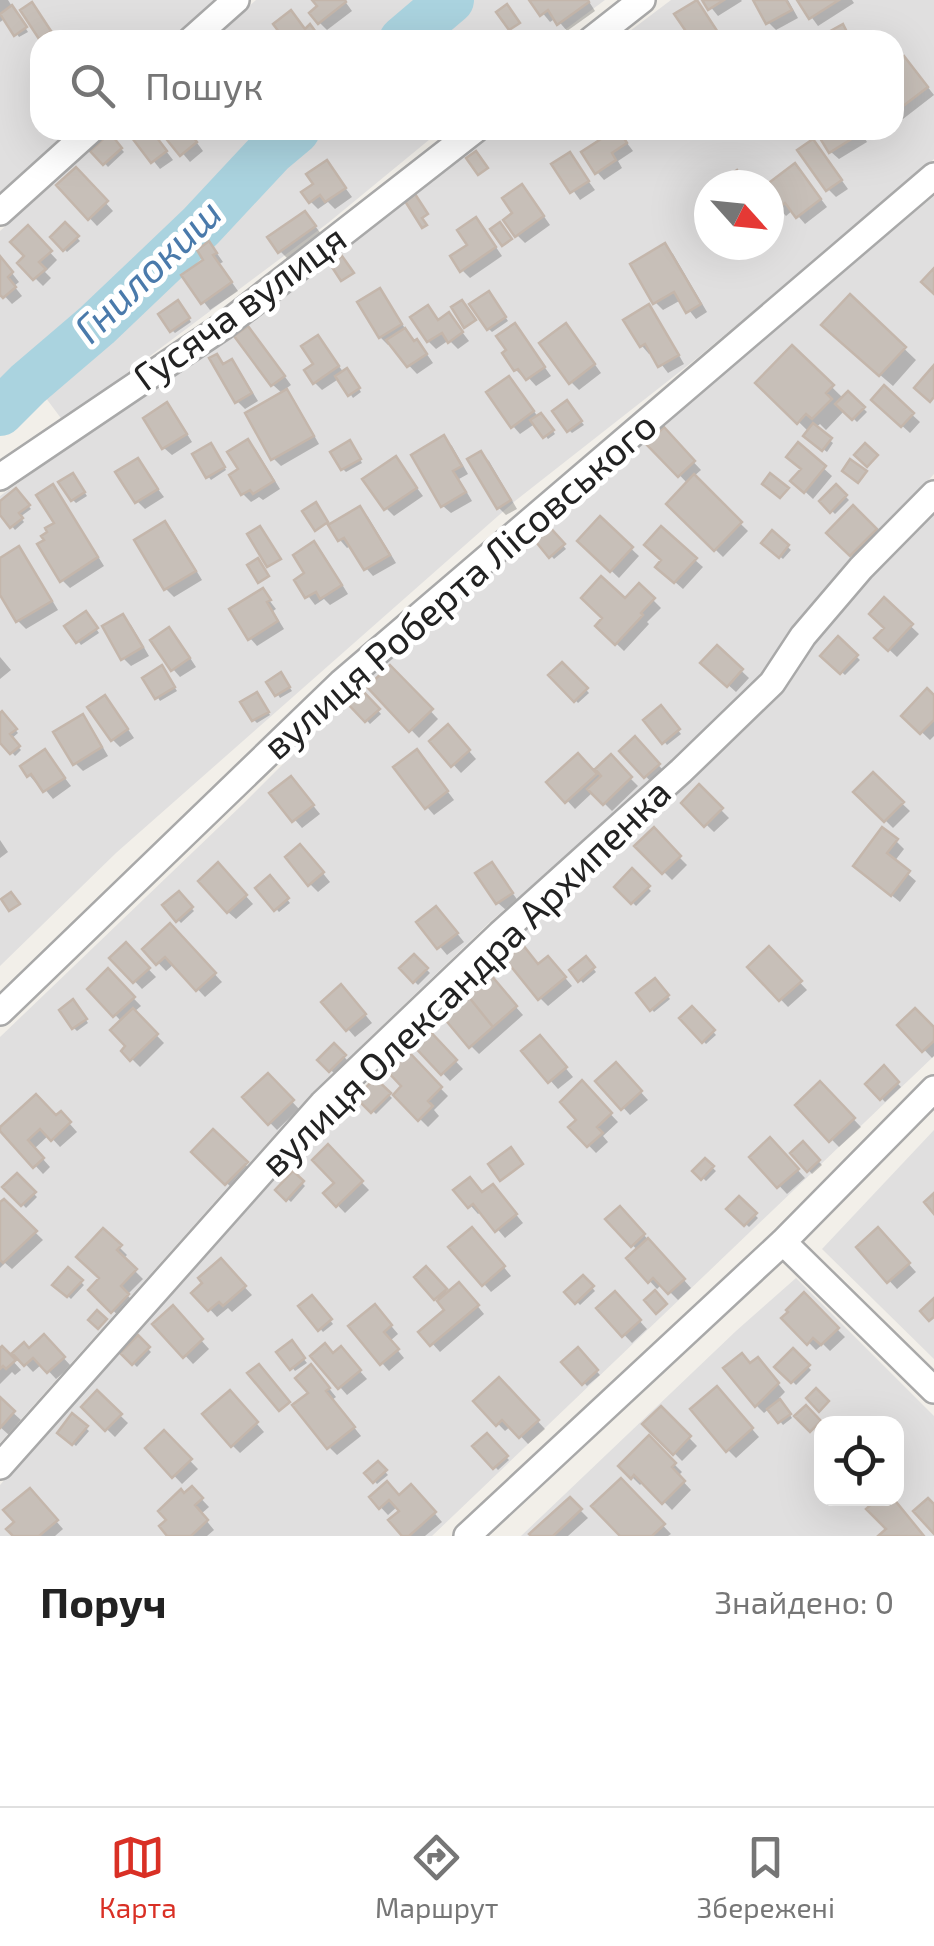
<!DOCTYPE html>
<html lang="uk">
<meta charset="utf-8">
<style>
body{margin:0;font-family:"Exo 2",sans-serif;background:#f2f2f2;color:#222}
.controls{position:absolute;right:30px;bottom:30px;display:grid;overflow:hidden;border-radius:20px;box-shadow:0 10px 40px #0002}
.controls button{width:90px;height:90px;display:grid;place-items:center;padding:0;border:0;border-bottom:2px solid #e0e0e0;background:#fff;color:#222;font:50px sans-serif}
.compass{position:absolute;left:694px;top:170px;width:90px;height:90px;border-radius:50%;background:#fff;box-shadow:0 10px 40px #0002;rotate:117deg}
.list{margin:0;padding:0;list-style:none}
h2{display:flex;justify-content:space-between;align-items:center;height:130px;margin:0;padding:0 40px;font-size:42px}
h2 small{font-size:32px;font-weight:400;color:#767676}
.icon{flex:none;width:55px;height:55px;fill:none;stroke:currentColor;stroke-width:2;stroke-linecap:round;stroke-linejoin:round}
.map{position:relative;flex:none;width:934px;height:1536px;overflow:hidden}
.search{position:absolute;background:#fff;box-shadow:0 10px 40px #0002;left:30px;right:30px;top:30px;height:110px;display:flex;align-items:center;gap:25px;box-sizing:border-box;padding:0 35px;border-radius:30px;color:#767676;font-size:38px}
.sheet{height:270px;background:#fff}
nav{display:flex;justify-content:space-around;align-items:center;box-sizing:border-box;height:140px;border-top:2px solid #e0e0e0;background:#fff;font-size:28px;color:#767676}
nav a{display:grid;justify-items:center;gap:5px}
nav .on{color:#d93025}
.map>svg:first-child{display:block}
.residential{fill:#e0dfdf;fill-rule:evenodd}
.shadow{fill:#0003}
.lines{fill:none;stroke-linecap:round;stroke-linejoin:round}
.river{stroke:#aad3df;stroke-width:48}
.building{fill:#c7bfb8;stroke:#c4b6ab;stroke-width:2.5}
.minor-casing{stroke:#a9a9a9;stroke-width:30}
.minor{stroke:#fff;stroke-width:25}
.labels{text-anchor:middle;stroke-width:10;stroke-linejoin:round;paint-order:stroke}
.street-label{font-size:38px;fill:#222;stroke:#fff}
.water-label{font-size:40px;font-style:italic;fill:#4a7aab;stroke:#fff}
</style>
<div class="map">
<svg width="934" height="1536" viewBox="0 0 934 1536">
<rect width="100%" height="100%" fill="#f2efe9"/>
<path class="residential" d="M0,0H215L171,40H40V130H70L0,192Z
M256,0H436L387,40H211Z
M470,0H605L551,40H427Z
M671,0H934V159L696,359L515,501L116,853L0,966V496L250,319L497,130H894V40H618ZM709,185H769V245H709Z
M112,130H281L173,223L0,385V231Z
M325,130H441L328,223L63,421L37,386Z
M934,196V474L902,510L766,677L673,763L490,922L310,1095L0,1443V1037L243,804L392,655L796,309Z
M934,510V1056L432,1536H0V1485L159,1304L334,1116L506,947L692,777L790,683L813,640Z
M934,1130V1359L822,1249Z
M796,1278L934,1416V1536H521L736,1331ZM822,1424H896V1498H822Z"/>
<path class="shadow" d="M0,0H8L28,32L19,37L6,18L0,22Z
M315,0H344L352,11L327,30L320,23V7Z
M532,0H588L595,11L567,31L556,18L550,22Z
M705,0H741L742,1L718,16Z
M756,0H788L798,18L776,30L768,22Z
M799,0H852L854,3L818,26Z
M912,67L934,95L903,119L894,110V68Z
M129,130H150L173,160L160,169Z
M163,130H192L189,132L203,151L190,162Z
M415,130H430L421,137Z
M818,130H860L867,142L839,159L831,152Z
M618,131L633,151L618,161L622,168L604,180L597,172Z
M110,137L124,152L108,167L94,151Z
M820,150L848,189L836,197L828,189Z
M570,156L595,190L580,200L555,165Z
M327,163L352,197L335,209L328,202L318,209L310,201Z
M76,170L113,211L97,226L59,185Z
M802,174L827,207L805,224L793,210L786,216L769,197V186Z
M529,195L550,225L525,243L517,235Z
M312,222L322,235L288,259L280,251Z
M65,225L80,241L67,252L53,237Z
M483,228L502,256L470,278L462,270L470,246Z
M28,229L57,260L45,272L51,278L43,286L20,263L27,256Z
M720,245H745L730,256Z
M665,246L673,254L707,312L696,319L681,300L663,310L655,302Z
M216,252L223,262L219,264L238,291L210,310L184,276Z
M0,258L19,282L14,286L22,296L12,304L0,291Z
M379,291L387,299L409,335L424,350L433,363L417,374L401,357L391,343L388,345L380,337Z
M492,297L508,321L492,332L489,329Z
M850,297L916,360L893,386L836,337Z
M181,307L191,322L175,333L172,330Z
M428,308L439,322L449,315L469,341L458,349L449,340L436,349L428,341Z
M649,308L656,315L684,364L668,373L652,352L649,354L642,346Z
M515,326L551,376L536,386L527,376L524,378L516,370Z
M573,334L601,373L579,390L571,382Z
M256,337L291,385L284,390L294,400L319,444L281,466L273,458L283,394L273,385Z
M318,338L344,373L349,374L361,392L353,398L340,378L322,390L314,382Z
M792,348L844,399L848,394L867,412L857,422L845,410L826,430L820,424L815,428L833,443L827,452L806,436L809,432L759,383Z
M216,357L225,366L232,362L239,370L258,401L245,409L237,401Z
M517,387L538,417L544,419L555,434L548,439L536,423L520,434L513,426Z
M884,389L920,422L910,433L874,400Z
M167,406L174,413L192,442L172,455L164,448Z
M570,407L584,425L572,433L569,430Z
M664,431L701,470L693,477L748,531L723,557L669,504L688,484L650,444Z
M444,438L452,446L468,474L459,479L472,501L451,513L443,506Z
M248,442L256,450L280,489L263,500L259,497L251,502L243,494L232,476L241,470Z
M353,446L362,463L346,472L343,469Z
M799,446L832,476L813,499L794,481L804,470Z
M214,449L226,470L211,480L208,476Z
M481,454L489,461L517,509L506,515L499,508Z
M395,459L423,496L394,516L386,508Z
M137,461L164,497L145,509L137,501Z
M76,479L87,496L76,503L73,500Z
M52,487L60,495L104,566L70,588L62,580Z
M836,487L849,500L835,514L822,501Z
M16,492L31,509L20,517L24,522L15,530L0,511V505Z
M360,509L368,517L396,563L373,576L366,568L352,545L347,548L340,540Z
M853,509L883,538L859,562L829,533Z
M600,520L639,556L619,578L580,541Z
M165,524L173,532L202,580L174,597L166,589L137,541Z
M547,527L566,549L554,559L535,538Z
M772,533L791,550L783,559L764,543Z
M314,544L322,552L348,594L330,605L324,599L315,605L297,581L308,574Z
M19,549L26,557L58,610L26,629L18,621L0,590V561Z
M695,560L703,567L683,589L658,567Z
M639,586L661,608L647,622L649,624L624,651L598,626Z
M262,591L276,609L273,611L284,629L257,646L250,638Z
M884,601L919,634L897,657L877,638L887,628Z
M123,617L131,625L149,656L131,666L123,658Z
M89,618L99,633L81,645L68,627Z
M177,638L196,667L180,677L173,669Z
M839,640L860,660L845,675L824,656Z
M717,648L749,678L736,692L704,663Z
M0,657L11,670L0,679Z
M562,665L589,693L578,703L552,676Z
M390,668L438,719L419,738L370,687Z
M165,672L177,691L160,701L146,678Z
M284,679L292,691L280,698L270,682Z
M362,693L381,714L370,724L351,703Z
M260,698L270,715L257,723L254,720Z
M934,699V736L930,740L905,716Z
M112,706L134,738L120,747L113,740Z
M661,709L681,734L667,745L646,720Z
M2,715L18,733L11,739L21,750L15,756L0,739V717Z
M82,717L90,725L108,756L83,771L75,763Z
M455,735L476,759L461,773L432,741Z
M634,740L666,773L653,784L622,751Z
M45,752L71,786L53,799L39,782L36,783L29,775Z
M610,758L638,786L612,811L593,792L575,809L550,782L594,773Z
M424,760L454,800L434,815L427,807Z
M873,776L910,811L893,828L857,792Z
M298,787L320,814L302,828L272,793Z
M699,788L729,818L714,832L684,803Z
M653,831L687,865L672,880L638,846Z
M0,840L8,852L0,858Z
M896,841L904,849L894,862L916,881L900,902L864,873Z
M308,855L330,882L318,892L310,884Z
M492,865L519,902L506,910L498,903Z
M632,872L651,891L636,906L617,887Z
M226,874L253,904L236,919L228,912Z
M270,879L290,903L279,912L258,888Z
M178,894L194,911L181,923L165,906Z
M444,917L464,942L447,955L420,923Z
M170,926L222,982L205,997L174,964L166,971L145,949Z
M126,946L156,977L142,989L113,958Z
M769,950L807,990L788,1007L750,967Z
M414,957L430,973L418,985L402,969Z
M586,960L596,972L583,983L573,971Z
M539,966L556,967L572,986L548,1006L540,998Z
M108,972L141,1006L134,1012L164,1043L140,1067L124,1051L129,1046L122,1022L90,989Z
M655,981L670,999L654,1012L639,994Z
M498,987L523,1015L479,1054L471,1046Z
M349,995L372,1023L355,1037L324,1002Z
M76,1006L88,1023L77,1031L74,1028Z
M692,1009L716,1035L706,1044L682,1019Z
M901,1025L934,1030V1056L932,1058Z
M427,1031L463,1069L450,1081L414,1043Z
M334,1046L347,1060L334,1073L320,1060Z
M547,1046L573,1077L558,1089L524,1051Z
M408,1055L448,1096L434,1110L439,1116L428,1127L396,1095L405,1087Z
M616,1065L648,1100L630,1115L599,1081Z
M884,1069L901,1087L885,1102L868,1084Z
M268,1076L299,1109L277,1130L246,1098Z
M375,1081L392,1098L376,1114L359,1098Z
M582,1084L618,1122L603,1136L608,1142L596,1153L571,1127L579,1120Z
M820,1084L861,1127L839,1147L798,1105Z
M61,1114L77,1132L60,1147L49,1135L34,1149L50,1167L43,1174L2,1129L56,1118Z
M213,1133L253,1172L235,1191L195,1152Z
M770,1140L805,1178L787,1194L752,1157Z
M803,1145L822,1165L812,1174L794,1154Z
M328,1148L369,1190L345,1213L326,1193L337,1183Z
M706,1162L716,1171L706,1181L696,1171Z
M293,1174L305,1186L291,1202L278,1190Z
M16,1176L37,1197L26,1208L6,1187Z
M457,1190L500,1195L523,1223L505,1238L482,1211L478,1214Z
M739,1200L758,1218L749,1227L730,1209Z
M4,1202L43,1240L12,1269L5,1263L0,1268V1206Z
M628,1217L691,1288L678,1300L662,1284L657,1289L629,1258L638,1251L609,1219Z
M103,1231L127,1255L123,1259L143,1279L127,1295L135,1303L121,1318L91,1290L102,1278Z
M480,1238L511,1276L491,1292L452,1247Z
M886,1239L916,1272L897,1289L859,1248Z
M221,1262L252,1295L232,1312L228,1308L217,1317L195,1293Z
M426,1269L449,1295L467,1293L484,1314L440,1352L422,1332L448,1310L418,1277Z
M69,1271L84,1285L71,1299L56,1284Z
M583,1278L595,1291L580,1305L568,1292Z
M615,1294L647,1329L632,1343L599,1308Z
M804,1296L845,1337L830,1351L823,1344L816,1350L785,1318Z
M312,1298L333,1324L323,1332L302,1307Z
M173,1309L209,1349L193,1364L156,1324Z
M382,1315L398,1334L390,1341L404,1358L389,1371L382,1363Z
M44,1337L71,1366L56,1379L42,1364L33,1372L15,1353L29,1351Z
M138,1339L151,1352L137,1367L123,1353Z
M291,1344L307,1363L295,1371L280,1352Z
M2,1349L21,1370L15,1375L12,1372L0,1384V1351Z
M578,1351L600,1375L587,1386L565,1362Z
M793,1352L811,1370L796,1385L778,1367Z
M334,1355L348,1358L367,1379L347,1395L313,1356Z
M751,1365L765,1368L785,1392L779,1398L792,1418L783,1425L770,1408L764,1413L756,1405Z
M319,1376L336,1397L332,1400L361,1436L337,1455L329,1447L311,1393Z
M499,1380L545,1429L528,1444L511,1426L505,1431L476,1401Z
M97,1393L128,1423L115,1437L84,1407Z
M724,1397L759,1437L736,1458L728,1450Z
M0,1401L21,1420L9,1435L0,1427Z
M237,1401L264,1432L240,1453L232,1445Z
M661,1409L697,1446L682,1461L646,1424Z
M73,1417L89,1431L76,1446L60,1432Z
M164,1434L198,1469L182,1484L149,1449Z
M487,1437L509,1460L498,1470L476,1447Z
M649,1439L682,1472L678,1476L691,1490L672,1510L644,1481L640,1485L621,1466Z
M378,1464L388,1475L377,1484L368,1473Z
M621,1481L671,1534L668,1536H623Z
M192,1489L209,1507L201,1514L214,1530L207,1536H171Z
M419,1495L442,1522L425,1536H406L402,1511L398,1506L388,1515L372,1498Z
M37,1499L63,1529L55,1536H16Z
M570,1500L588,1518L568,1536H534Z"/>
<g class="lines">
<path class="river" d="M403,40L450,0
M0,412L28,384L97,325L201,226L271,151L296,130"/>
</g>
<path class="building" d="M312,0H345L346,2L318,24L309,13L317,6Z
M529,0H588L589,2L557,25L548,10L540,16Z
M697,0L723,40H669L685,30L674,14Z
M702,0H724L708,10Z
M753,0H786L792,10L766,24Z
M797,0H839L809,19Z
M32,2L51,31L39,39L20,10Z
M507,4L520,23L509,30L496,12Z
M12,5L27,27L14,36L0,14Z
M291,10L305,29L310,24L318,35L311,40H285L273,24Z
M843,24L851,40H816V39Z
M904,56L928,87L894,113V64Z
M126,130H151L167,151L151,163Z
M159,130H188L197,142L180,156Z
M615,130H619L627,143L612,153L616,160L595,174L581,152Z
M815,130H859L861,133L829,153Z
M110,133L122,148L103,165L90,151Z
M813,139L842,180L826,191L797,150Z
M476,151L488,168L478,175L466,158Z
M570,152L589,181L570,193L551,164Z
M327,160L346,188L325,202L320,195L309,203L301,192L313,184L306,174Z
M795,163L821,199L796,218L785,203L776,210L769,201V185H766Z
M76,167L108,201L88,220L56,185Z
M737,170L747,185H726L723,180Z
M522,184L544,216L515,237L503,220L512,213L502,198Z
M415,194L428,214L422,218L427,225L422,228L405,201Z
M305,211L316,226L278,253L267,237Z
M476,217L496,247L460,272L450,256L467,245L457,230Z
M65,222L79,236L63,251L50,237Z
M500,222L512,239L502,246L490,229Z
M28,225L52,251L39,262L46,269L33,280L17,263L24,256L10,242Z
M209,241L217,253L213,255L232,282L201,304L181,275L203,260L197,250Z
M665,243L701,304L686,313L674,292L653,304L630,264Z
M0,256L13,272L8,277L16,287L3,298L0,295Z
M342,256L354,273L341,281L330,264Z
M934,268V294L921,282Z
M380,288L402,324L379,338L357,302Z
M489,291L506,317L487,330L469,304Z
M850,294L906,347L879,376L821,325Z
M178,300L190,318L170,332L158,314Z
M462,300L476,320L464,328L451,307Z
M649,304L679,355L658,367L645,344L640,347L623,320Z
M428,305L438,320L449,312L463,332L448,343L442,333L427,342L410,317Z
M515,323L545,367L526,380L518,369L514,371L502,353L506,350L496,336Z
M566,323L595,364L569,384L539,343Z
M248,326L285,376L271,386L234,336Z
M405,328L414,341L417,339L427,354L407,367L386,340Z
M318,335L339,366L313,384L304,370L313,364L301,346Z
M792,345L834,385L826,393L832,399L812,419L806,414L797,424L755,383Z
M217,354L223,364L232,359L252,393L235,403L209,358Z
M934,365V397L930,402L914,388Z
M347,368L360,388L348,396L335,376Z
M509,376L534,411L511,428L486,392Z
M884,385L914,413L901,427L871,400Z
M287,389L314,436L271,460L245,413Z
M848,391L865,407L852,420L835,404Z
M567,400L582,421L567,432L552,411Z
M167,402L187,434L162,449L143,418Z
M541,413L554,430L543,438L530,420Z
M813,423L832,438L822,451L803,436Z
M664,427L695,461L678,477L646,444Z
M444,435L462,466L453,471L466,492L441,507L411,455Z
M248,439L274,481L253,494L250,490L241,495L229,475L238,469L227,452Z
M350,440L361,459L341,470L330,452Z
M798,442L826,466L804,493L790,481L801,469L786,457Z
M211,443L225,467L206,478L192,454Z
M865,443L878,455L867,467L854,455Z
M481,451L511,500L497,509L467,459Z
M396,456L417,488L384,510L362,479Z
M138,458L158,489L135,503L115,472Z
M850,459L867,471L858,483L842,471Z
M73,473L85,492L71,501L58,482Z
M770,473L789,488L780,498L762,484Z
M694,474L742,522L714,551L666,504Z
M53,484L98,557L60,582L37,544L44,540L41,536L47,532L45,528L54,523L36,495Z
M836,484L847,495L830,513L819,501Z
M16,488L30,505L19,513L23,518L10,528L0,515V501Z
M316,502L328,522L315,531L302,511Z
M853,505L877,529L850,556L826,533Z
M360,506L390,555L364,570L344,538L338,541L328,525Z
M600,516L633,547L610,572L577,541Z
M165,521L196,571L164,590L134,540Z
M547,524L565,544L549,558L532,537Z
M260,526L281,559L267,567L247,534Z
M661,526L697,558L674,583L655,567L661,560L644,545Z
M772,530L789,545L779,558L761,543Z
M314,541L342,585L320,599L316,592L305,598L294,580L304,573L293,555Z
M19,546L52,601L16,622L0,595V558Z
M258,558L269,576L258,583L247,565Z
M601,576L625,598L639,583L655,598L641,613L643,615L615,645L595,626L602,618L581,598Z
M263,588L271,600L267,602L278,621L248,640L229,609Z
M884,597L913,624L888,651L874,638L884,628L869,614Z
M86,611L98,628L76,643L64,626Z
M123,614L143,647L121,660L102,626Z
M169,627L190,658L171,671L150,640Z
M838,636L858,655L840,674L820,656Z
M717,645L743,669L727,687L700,663Z
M562,662L588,688L574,702L548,675Z
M162,665L175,687L155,699L142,678Z
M390,665L433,709L409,732L367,687Z
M281,672L290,687L275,696L266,682Z
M927,688L934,695V720L920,734L901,716Z
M362,690L380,709L365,722L347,703Z
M257,692L269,712L252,721L240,702Z
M105,695L128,729L111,741L87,707Z
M661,705L680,729L662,744L643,720Z
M2,711L17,729L10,734L20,746L10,754L0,743V713Z
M83,714L102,747L73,765L53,732Z
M448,724L470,750L451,767L429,741Z
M635,736L660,764L644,778L619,751Z
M45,749L65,778L43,792L31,774L27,777L20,766Z
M417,749L448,791L425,809L393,767Z
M578,753L597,774L565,803L546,782Z
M611,754L632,777L603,805L587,789L601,776L595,769Z
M873,772L904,802L884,822L853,792Z
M291,776L314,805L292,822L269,793Z
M699,784L723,808L704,827L681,803Z
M654,827L681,856L662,874L634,846Z
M882,827L898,839L887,853L910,871L891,896L853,866Z
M300,844L324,872L308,886L285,857Z
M218,862L247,895L227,913L198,881Z
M492,862L513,893L496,904L475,873Z
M632,868L650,886L631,904L614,887Z
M270,875L289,898L274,911L255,888Z
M179,891L193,907L176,922L162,905Z
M11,892L20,904L9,911L1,899Z
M436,906L458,933L437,949L416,922Z
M170,923L216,973L196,991L165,957L156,965L142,949Z
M126,942L150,968L133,983L109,958Z
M523,945L538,964L548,956L566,977L538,1000L505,959Z
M769,946L802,981L779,1001L747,967Z
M414,954L428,968L413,983L399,968Z
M586,956L595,967L578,982L569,970Z
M108,968L135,997L113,1017L87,989Z
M491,975L517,1006L493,1027L468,996Z
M655,978L669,995L650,1011L636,993Z
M341,984L366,1014L346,1031L321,1002Z
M468,996L493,1027L469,1048L443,1017Z
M73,999L87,1019L72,1029L59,1010Z
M692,1006L715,1030L702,1043L679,1018Z
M133,1008L158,1034L130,1061L121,1051L125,1046L110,1030Z
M915,1008L934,1027V1041L922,1052L897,1025Z
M427,1028L457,1060L441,1075L411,1043Z
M540,1035L567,1067L548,1083L521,1051Z
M334,1043L346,1055L329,1072L317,1060Z
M408,1051L442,1087L428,1101L433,1106L418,1121L393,1095L401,1086L387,1071Z
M616,1062L642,1091L621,1110L595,1081Z
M884,1065L899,1082L880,1100L865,1084Z
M268,1073L294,1100L268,1125L242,1097Z
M375,1078L391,1093L371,1113L356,1098Z
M582,1080L612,1113L597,1127L603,1133L587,1147L568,1127L576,1120L560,1102Z
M820,1081L855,1118L829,1142L795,1105Z
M36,1094L56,1115L61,1111L71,1122L51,1141L40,1129L28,1140L44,1158L33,1168L0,1131V1127Z
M213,1129L248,1162L225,1185L191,1152Z
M770,1137L799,1169L777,1188L749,1157Z
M803,1141L820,1160L807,1172L790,1153Z
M328,1144L363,1181L336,1207L323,1193L334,1183L312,1160Z
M511,1147L523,1164L500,1181L488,1164Z
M705,1158L714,1166L701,1180L692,1171Z
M293,1171L304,1181L286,1201L275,1190Z
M17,1173L36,1192L21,1206L2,1187Z
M470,1177L482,1192L493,1184L517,1214L495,1232L473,1204L468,1208L453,1190Z
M934,1193V1214L924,1202Z
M739,1196L757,1213L744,1226L726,1209Z
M4,1199L37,1231L3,1263L0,1260V1202Z
M620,1206L645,1234L631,1247L605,1219Z
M472,1227L505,1266L482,1286L448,1247Z
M878,1227L910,1263L887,1283L856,1247Z
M103,1228L122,1245L117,1250L137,1269L121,1286L129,1294L111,1313L88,1290L99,1278L76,1257Z
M648,1238L685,1279L668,1294L653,1278L648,1283L626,1258Z
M221,1258L246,1286L223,1306L219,1302L208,1311L191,1293L202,1283L198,1278Z
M426,1266L447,1289L434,1300L414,1277Z
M68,1267L83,1280L67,1297L52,1285Z
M583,1275L594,1286L575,1304L564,1292Z
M459,1282L479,1305L430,1346L418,1332L444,1310L437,1301Z
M655,1290L667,1304L656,1314L644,1300Z
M615,1291L641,1320L622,1337L596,1308Z
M804,1292L839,1328L821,1345L813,1338L807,1345L781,1318L788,1312L786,1310Z
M312,1295L332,1319L318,1331L298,1306Z
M934,1298V1317L929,1321L920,1311Z
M375,1304L392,1325L384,1332L399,1349L380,1365L348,1326Z
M173,1305L203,1339L183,1358L152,1324Z
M97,1310L107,1319L98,1329L88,1320Z
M44,1334L65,1357L47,1373L33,1358L24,1366L12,1353L24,1342L29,1348Z
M138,1335L150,1347L132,1365L120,1353Z
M292,1340L305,1358L290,1370L276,1352Z
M325,1343L333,1353L341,1346L361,1370L338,1389L310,1356Z
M2,1346L16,1360L6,1369L3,1366L0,1369V1348Z
M578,1347L598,1370L582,1385L561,1362Z
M793,1348L810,1365L791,1383L774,1367Z
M742,1353L750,1363L758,1357L779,1383L755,1407L723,1368Z
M259,1364L290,1402L279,1411L247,1373Z
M311,1364L330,1388L326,1391L355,1427L327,1449L292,1405L308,1393L295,1378Z
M499,1377L539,1420L519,1438L502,1420L496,1426L473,1401Z
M717,1386L753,1428L726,1452L690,1409Z
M816,1388L829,1401L819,1412L806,1398Z
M97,1390L122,1414L105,1431L81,1407Z
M230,1390L258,1422L231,1447L202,1414Z
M0,1397L15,1411L0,1428Z
M780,1399L791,1414L778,1423L767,1409Z
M806,1405L821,1421L810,1432L794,1416Z
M661,1406L691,1436L673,1455L642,1424Z
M72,1413L88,1426L72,1445L57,1433Z
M164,1430L192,1459L172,1478L145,1448Z
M487,1433L508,1456L493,1469L472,1446Z
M649,1435L676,1463L672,1467L685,1481L662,1504L634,1475L631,1479L618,1466Z
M378,1461L387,1470L373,1483L364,1473Z
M621,1478L665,1524L652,1536H620L591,1506Z
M387,1481L399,1495L411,1484L436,1512L409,1536H402L388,1520L399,1511L389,1500L379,1509L369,1497Z
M192,1486L203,1498L195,1505L208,1520L191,1536H167L159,1526L166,1520L158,1511L181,1489L184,1493Z
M30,1488L58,1520L39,1536H13L6,1529L14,1522L3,1510Z
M570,1497L582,1509L553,1536H531L529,1534Z
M878,1498H893L924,1536H878L886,1529L866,1509Z
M928,1498L934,1504V1534L913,1511Z"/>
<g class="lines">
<g class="minor-casing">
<path id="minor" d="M191,40L236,0
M591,40L642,0
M0,212L91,130
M0,477L225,325L475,130
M0,1012L341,683L934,176
M783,1242L934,1390
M0,1466L323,1103L500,934L681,771L772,683L803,636L861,568L934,494
M467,1536L783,1242L934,1089"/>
</g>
<use href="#minor" class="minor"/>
</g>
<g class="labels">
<g class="street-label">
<text transform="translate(240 308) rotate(-36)" y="13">Гусяча вулиця</text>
<text transform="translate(460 586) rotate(-41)" y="13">вулиця Роберта Лісовського</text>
<text transform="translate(466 978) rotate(-44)" y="13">вулиця Олександра Архипенка</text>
</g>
<g class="water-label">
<text transform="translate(148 271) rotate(-44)" y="14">Гнилокиш</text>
</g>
</g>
</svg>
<div class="controls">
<button><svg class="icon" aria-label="locate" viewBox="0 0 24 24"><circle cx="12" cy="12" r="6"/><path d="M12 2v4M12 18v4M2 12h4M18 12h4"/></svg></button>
</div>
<svg class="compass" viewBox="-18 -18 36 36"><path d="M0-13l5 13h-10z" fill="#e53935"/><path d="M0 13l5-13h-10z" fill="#767676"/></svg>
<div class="search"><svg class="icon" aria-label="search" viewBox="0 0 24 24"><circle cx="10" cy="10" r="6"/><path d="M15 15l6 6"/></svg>Пошук</div>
</div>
<section class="sheet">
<h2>Поруч<small>Знайдено: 0</small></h2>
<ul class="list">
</ul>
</section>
<nav>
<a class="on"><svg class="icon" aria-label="map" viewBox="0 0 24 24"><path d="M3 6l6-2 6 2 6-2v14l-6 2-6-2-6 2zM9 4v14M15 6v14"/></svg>Карта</a>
<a><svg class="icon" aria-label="directions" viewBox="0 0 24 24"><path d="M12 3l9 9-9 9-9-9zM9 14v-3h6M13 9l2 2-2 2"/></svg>Маршрут</a>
<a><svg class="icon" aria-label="saved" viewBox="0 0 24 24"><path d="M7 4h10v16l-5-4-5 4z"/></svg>Збережені</a>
</nav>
